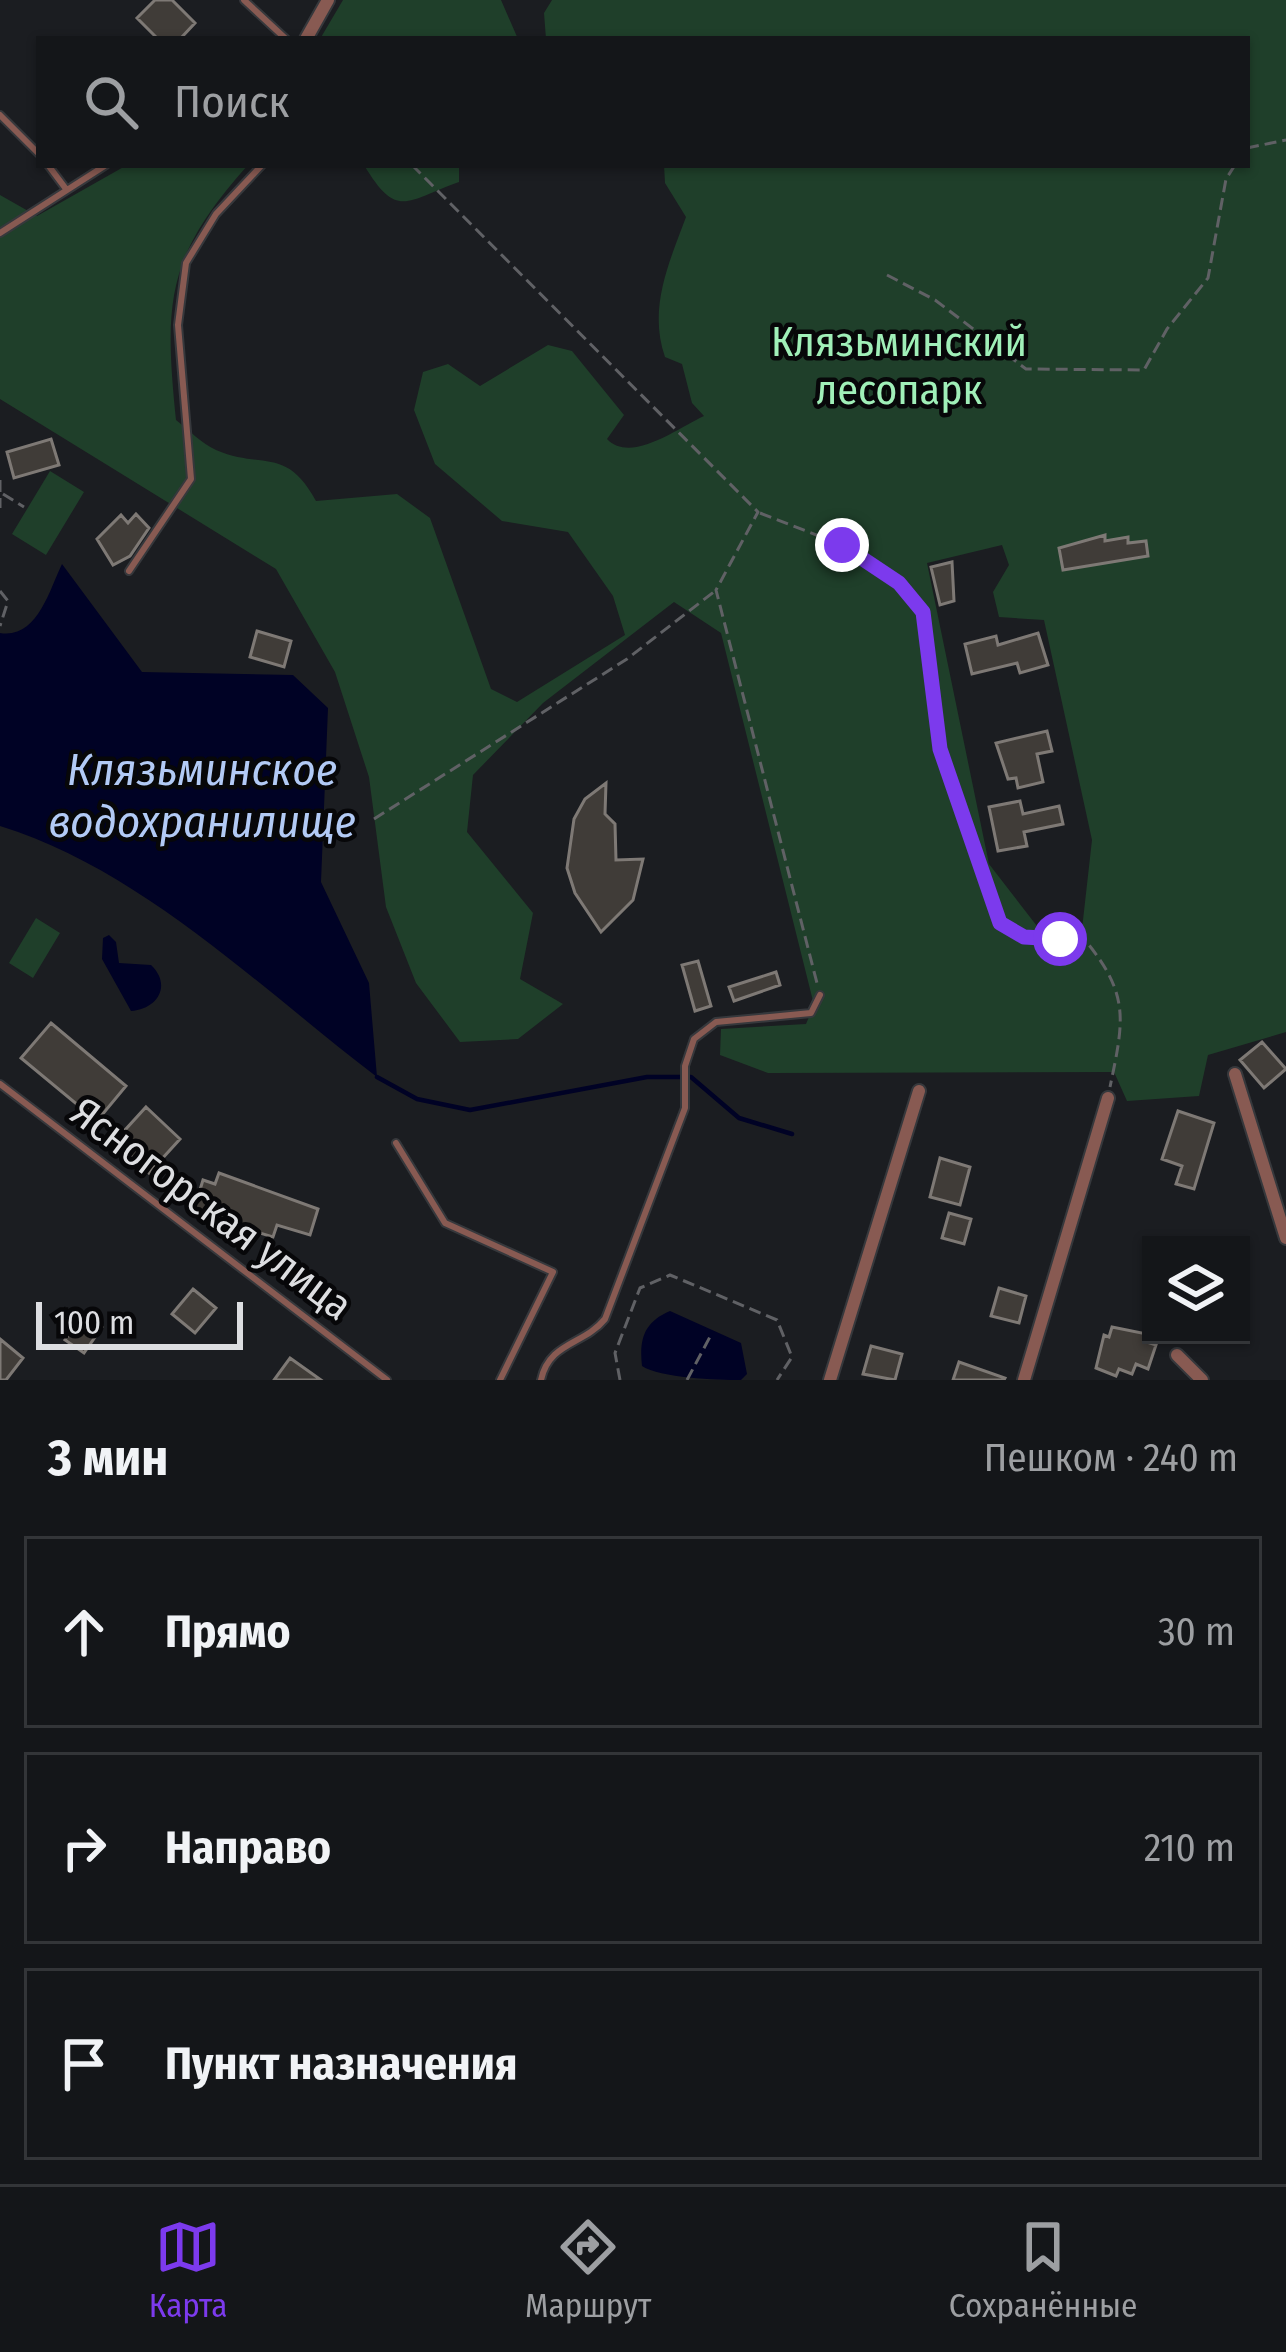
<!DOCTYPE html>
<html lang="ru">
<meta charset="utf-8">
<style>
body{margin:0;font-family:"Fira Sans Condensed",sans-serif;background:#1d1f22;color:#f1f3f6}
.controls{position:absolute;right:36px;bottom:36px;display:grid;overflow:hidden;border-radius:0px;box-shadow:0 3px 9px #0004}
.controls button{width:108px;height:108px;display:grid;place-items:center;padding:0;border:0;border-bottom:3px solid #333538;background:#141619;color:#f1f3f6;font:60px sans-serif}
.scale{position:absolute;left:36px;bottom:30px;width:207px;box-sizing:border-box;padding-left:12px;border:6px solid #dddee1;border-top:0;font-size:33px;line-height:42px;white-space:nowrap;color:#dddee1;-webkit-text-stroke:9px #070709;paint-order:stroke}
.stop{position:absolute;width:36px;height:36px;margin:-27px;border:9px solid #7c3aed;border-radius:50%;background:#fff}
.stop.end{background:#7c3aed;border-color:#fff;box-shadow:0 3px 12px #0008}
.list{margin:0;padding:0;list-style:none}
h2{display:flex;justify-content:space-between;align-items:center;height:156px;margin:0;padding:0 48px;font-size:51px}
h2 small{font-size:39px;font-weight:400;color:#9d9fa2}
.list li{display:grid;grid-template-columns:78px 1fr auto;gap:36px;align-items:center;box-sizing:border-box;height:192px;margin:0 24px 24px;padding:0 24px;border:3px solid #333538;border-radius:0px}
.list b{display:block;font-size:45px;white-space:nowrap}
.list em{font-size:39px;font-style:normal;color:#9d9fa2}
.icon{flex:none;width:66px;height:66px;fill:none;stroke:currentColor;stroke-width:2;stroke-linecap:round;stroke-linejoin:round}
.map{position:relative;flex:none;width:1286px;height:1380px;overflow:hidden}
.search{position:absolute;background:#141619;box-shadow:0 3px 9px #0004;left:36px;right:36px;top:36px;height:132px;display:flex;align-items:center;gap:30px;box-sizing:border-box;padding:0 42px;border-radius:0px;color:#9d9fa2;font-size:45px}
.sheet{height:804px;background:#141619}
nav{display:flex;justify-content:space-around;align-items:center;box-sizing:border-box;height:168px;border-top:3px solid #333538;background:#141619;font-size:33px;color:#9d9fa2}
nav a{display:grid;justify-items:center;gap:6px}
nav .on{color:#7c3aed}
.map>svg:first-child{display:block}
.green{fill:#1f3f2a;fill-rule:evenodd}
.water{fill:#000225}
.lines{fill:none;stroke-linecap:round;stroke-linejoin:round}
.stream{stroke:#000225;stroke-width:4.5}
.building{fill:#403c38;stroke:#7e7975;stroke-width:3}
.lane-casing{stroke:#36383c;stroke-width:10}
.street-casing{stroke:#36383c;stroke-width:16}
.path{stroke:#606165;stroke-width:3;stroke-dasharray:12 6;stroke-linecap:butt}
.lane{stroke:#885a52;stroke-width:6}
.street{stroke:#885a52;stroke-width:12}
.route{stroke:#7c3aed;stroke-width:15}
.labels{text-anchor:middle;stroke-width:9;stroke-linejoin:round;paint-order:stroke}
.park-label{font-size:42px;fill:#a0efb8;stroke:#070709}
.street-label{font-size:42px;fill:#dddee1;stroke:#070709}
.water-label{font-size:45px;font-style:italic;fill:#b2caf5;stroke:#070709}
</style>
<div class="map">
<svg width="1286" height="1380" viewBox="0 0 1286 1380">
<rect width="100%" height="100%" fill="#1b1d21"/>
<path class="green" d="M343,0H501L518,39H320Z
M552,0H1286V1032L1208,1055L1199,1096L1127,1101L1114,1072L768,1073L720,1055L721,1029L806,1024L814,1005L721,633L674,602L543,703L473,775L467,832L533,913L520,979L563,1004L518,1039L460,1042L416,983L386,907L369,777L335,672L276,569L0,399V195L37,216L127,165H248C166,257 164,301 176,420C188,429 202,444 216,450C263,470 286,446 316,501L397,494L430,518L491,689L517,702L625,635L613,596L568,532L502,521L435,464L414,410L423,372L448,364L480,386L548,345L572,351L624,415L607,439C631,464 678,428 704,416L692,403L682,364L665,357C648,308 669,263 686,217L665,183L664,165H1247V39H546L544,13ZM1002,545L1009,565L993,592L999,617L1044,620L1092,840L1082,929L1047,939L989,864L927,563Z
M364,165H459V182C406,201 397,220 364,165Z
M50,471L84,492L46,555L12,534Z
M36,918L60,933L33,978L9,963Z"/>
<path class="water" d="M62,564L142,672L293,675L328,708L321,882L369,983L377,1077C260,988 142,870 0,826V633C37,639 49,591 62,564Z
M109,935L116,942L119,963L151,965C172,985 158,1009 131,1011L102,959L103,938Z
M670,1311L741,1343L747,1374L741,1380C717,1380 660,1378 642,1366C639,1339 644,1322 670,1311Z"/>
<g class="lines">
<path class="stream" d="M377,1077L417,1099L470,1110L647,1077H691L739,1118L792,1134"/>
</g>
<path class="building" d="M155,0H172L195,23L180,39H158L137,18Z
M51,439L59,465L14,478L7,452Z
M136,514L149,528L130,556L113,565L97,539L121,515L128,523Z
M1105,535V541L1128,537V543L1146,541L1148,556L1063,570L1059,548Z
M952,562L954,601L940,605L931,567Z
M257,631L291,641L284,667L250,657Z
M1038,633L1048,665L1020,673L1017,663L972,674L965,644L996,636L998,645Z
M1047,731L1052,751L1037,754L1043,782L1018,788L1016,778L1008,779L996,743Z
M606,783L605,814L615,824L616,860L643,859L633,900L601,932L575,893L567,868L574,819L585,799Z
M1020,801L1023,814L1059,806L1063,824L1024,832L1027,846L998,851L989,807Z
M698,961L711,1006L695,1011L682,965Z
M776,972L780,985L734,1001L729,987Z
M51,1023L126,1086L97,1121L21,1058Z
M1262,1042L1286,1069L1264,1088L1240,1060Z
M146,1107L180,1139L149,1173L115,1141Z
M1178,1111L1214,1123L1194,1189L1176,1184L1182,1166L1162,1159Z
M940,1158L970,1167L960,1205L930,1197Z
M219,1173L318,1209L310,1235L277,1225L273,1237L193,1213L203,1180L215,1184Z
M949,1213L971,1219L964,1244L942,1238Z
M999,1288L1026,1296L1019,1323L991,1316Z
M193,1289L216,1308L195,1333L172,1314Z
M84,1314L102,1327L84,1353L65,1340Z
M1112,1327L1147,1334L1144,1341L1156,1345L1148,1369L1136,1364L1132,1374L1119,1369L1116,1376L1096,1368L1104,1335L1109,1337Z
M0,1339L23,1358L6,1380H0Z
M871,1346L902,1354L895,1380L863,1374Z
M290,1358L321,1380H274Z
M959,1362L1005,1378L1004,1380H953Z"/>
<g class="lines">
<g class="lane-casing">
<path id="lane" d="M244,0L286,39
M0,115L39,154
M48,165L66,189
M0,233L106,165
M129,571L191,479L178,325L186,263L216,214L262,165
M0,1084L387,1380
M396,1143L445,1223L553,1272L500,1380
M541,1380C549,1342 584,1345 605,1319L685,1108V1066L694,1039L716,1022L811,1013L820,995"/>
</g>
<g class="street-casing">
<path id="street" d="M306,39L328,0
M1235,1074L1286,1238
M1177,1355L1202,1380
M830,1380L919,1091
M1024,1380L1108,1098"/>
</g>
<path class="path" d="M1247,148L1286,140
M412,165L758,512L716,590L818,987
M887,275L935,300L1026,369L1144,370L1167,329L1208,278L1226,179L1235,165
M0,480V508
M3,494L24,507
M760,513L842,545L899,583L923,612L940,749L1000,923L1024,937L1085,940C1130,995 1124,1020 1110,1087
M0,591L8,601L0,626
M374,819L627,659L715,591
M620,1380L615,1353L640,1288L670,1275L777,1320L792,1357L777,1380
M687,1380L712,1333"/>
<use href="#lane" class="lane"/>
<use href="#street" class="street"/>
</g>
<g class="lines">
<path class="route" d="M842,545L899,583L923,612L940,749L1000,923L1024,937L1060,939"/>
</g>
<g class="labels">
<g class="park-label">
<text x="899" y="356">Клязьминский<tspan x="899" dy="48">лесопарк</tspan></text>
</g>
<g class="street-label">
<text transform="translate(212 1208) rotate(37)" y="15">Ясногорская улица</text>
</g>
<g class="water-label">
<text x="202" y="785">Клязьминское<tspan x="202" dy="52">водохранилище</tspan></text>
</g>
</g>
</svg>
<div class="controls">
<button><svg class="icon" aria-label="layers" viewBox="0 0 24 24"><path d="M12 4l9 5-9 5-9-5zM3 14l9 5 9-5"/></svg></button>
</div>
<div class="scale">100 m</div>
<div class="stop" style="left:1060px;top:939px"></div>
<div class="stop end" style="left:842px;top:545px"></div>
<div class="search"><svg class="icon" aria-label="search" viewBox="0 0 24 24"><circle cx="10" cy="10" r="6"/><path d="M15 15l6 6"/></svg>Поиск</div>
</div>
<section class="sheet">
<h2>3 мин<small>Пешком · 240 m</small></h2>
<ul class="list">
<li><svg class="icon" aria-label="ahead" viewBox="0 0 24 24"><path d="M12 20V5M6 11l6-6 6 6"/></svg><div><b>Прямо</b></div><em>30 m</em></li>
<li><svg class="icon" aria-label="right" viewBox="0 0 24 24"><path d="M7 20v-9h11M14 6l5 5-5 5"/></svg><div><b>Направо</b></div><em>210 m</em></li>
<li><svg class="icon" aria-label="arrive" viewBox="0 0 24 24"><path d="M6 21V4h12l-3 4 3 4H6"/></svg><div><b>Пункт назначения</b></div></li>
</ul>
</section>
<nav>
<a class="on"><svg class="icon" aria-label="map" viewBox="0 0 24 24"><path d="M3 6l6-2 6 2 6-2v14l-6 2-6-2-6 2zM9 4v14M15 6v14"/></svg>Карта</a>
<a><svg class="icon" aria-label="directions" viewBox="0 0 24 24"><path d="M12 3l9 9-9 9-9-9zM9 14v-3h6M13 9l2 2-2 2"/></svg>Маршрут</a>
<a><svg class="icon" aria-label="saved" viewBox="0 0 24 24"><path d="M7 4h10v16l-5-4-5 4z"/></svg>Сохранённые</a>
</nav>
